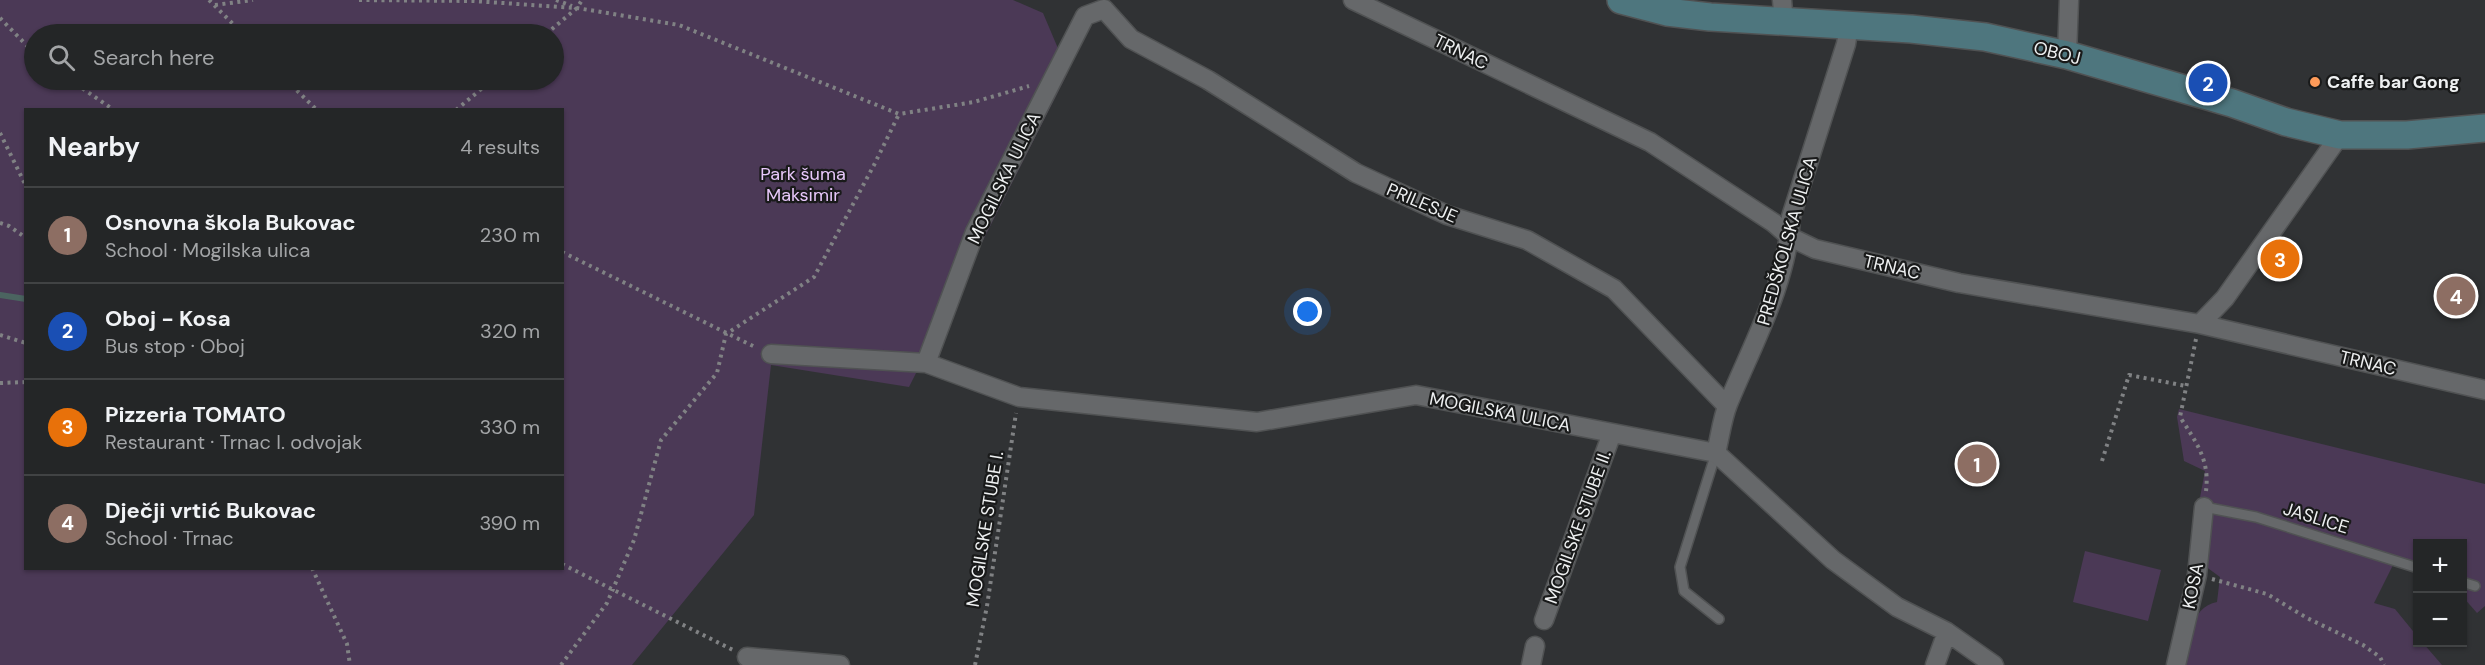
<!DOCTYPE html>
<meta charset="utf-8">
<style>
body{margin:0;font-family:"DM Sans",sans-serif;background:#303233;color:#f1f3f6}
.controls{position:absolute;right:18px;bottom:18px;display:grid;overflow:hidden;border-radius:0px;box-shadow:0 2px 4px #0004}
.controls button{width:54px;height:54px;display:grid;place-items:center;padding:0;border:0;border-bottom:2px solid #414344;background:#242627;color:#f1f3f6;font:30px sans-serif}
.you{position:absolute;left:1308px;top:312px;width:21px;height:21px;margin:-15px;border:4px solid #fff;border-radius:50%;background:#1a73e8;box-shadow:0 0 0 9px #1a73e833}
.badge{display:grid;place-items:center;width:39px;height:39px;border-radius:50%;background:#8c9099;color:#fff;font-size:20px;font-weight:700}
.pin{position:absolute;translate:-50% -50%;border:3px solid #fff;box-shadow:0 2px 6px #0006}
.list{margin:0;padding:0;list-style:none}
h2{display:flex;justify-content:space-between;align-items:center;height:78px;margin:0;padding:0 24px;font-size:26px}
h2 small{font-size:20px;font-weight:400;color:#a3a5a7}
.list li{display:grid;grid-template-columns:39px 1fr auto;gap:18px;align-items:center;box-sizing:border-box;height:96px;padding:0 24px;border-top:2px solid #414344}
.list b{display:block;font-size:22px;white-space:nowrap}
.list p{margin:0;font-size:20px;white-space:nowrap;color:#a3a5a7}
.list em{font-size:20px;font-style:normal;color:#a3a5a7}
.icon{flex:none;width:33px;height:33px;fill:none;stroke:currentColor;stroke-width:2;stroke-linecap:round;stroke-linejoin:round}
.map{position:relative;flex:none;width:2485px;height:665px;overflow:hidden}
.search{position:absolute;background:#242627;box-shadow:0 2px 4px #0004;left:24px;top:24px;width:540px;height:66px;display:flex;align-items:center;gap:15px;box-sizing:border-box;padding:0 21px;border-radius:33px;color:#a3a5a7;font-size:22px}
.panel{position:absolute;background:#242627;box-shadow:0 2px 4px #0004;left:24px;top:108px;width:540px;height:462px;border-radius:0px}
.map>svg:first-child{display:block}
.green{fill:#4b3956;fill-rule:evenodd}
.lines{fill:none;stroke-linecap:round;stroke-linejoin:round}
.stream{stroke:#4b6460;stroke-width:6}
.lane-casing{stroke:#505253;stroke-width:12}
.street-casing{stroke:#505253;stroke-width:21}
.secondary-casing{stroke:#505253;stroke-width:30}
.path{stroke:#808284;stroke-width:4;stroke-dasharray:3 4.5;stroke-linecap:butt}
.lane{stroke:#66686a;stroke-width:9}
.street{stroke:#66686a;stroke-width:18}
.secondary{stroke:#4e767e;stroke-width:27}
.poi-dot{fill:#fe9b59;stroke:#191a1a;stroke-width:2}
.labels{text-anchor:middle;stroke-width:4.5;stroke-linejoin:round;paint-order:stroke}
.street-label{font-size:18px;fill:#eef0f1;stroke:#191a1a}
.poi-label{font-size:18px;font-weight:bold;fill:#eef0f1;stroke:#191a1a;text-anchor:start}
.park-label{font-size:18px;fill:#e8c8fb;stroke:#191a1a}
</style>
<div class="map">
<svg width="2485" height="665" viewBox="0 0 2485 665">
<rect width="100%" height="100%" fill="#303234"/>
<path class="green" d="M0,0H1013L1043,13L1068,72L909,387L771,365L754,515L632,665H0ZM34,34H554V80H34ZM26,110H562V568H26Z
M2179,409L2485,484V606L2477,613L2463,597L2462,544H2418L2417,573L2393,565L2374,603L2395,609L2417,636L2418,642L2423,643L2442,665H2182C2187,643 2190,607 2217,602L2220,577L2205,566L2198,508L2205,471L2184,461L2177,417Z
M2085,551L2161,570L2148,621L2073,602Z"/>
<g class="lines">
<path class="stream" d="M0,295L26,299"/>
<g class="lane-casing">
<path id="lane" d="M1716,453L1680,567L1684,591L1719,619
M2204,507L2256,517L2418,568
M2462,582L2475,586"/>
</g>
<g class="street-casing">
<path id="street" d="M1353,0L1650,142L1774,223L1790,237L1815,249L1959,283L2200,324L2485,390
M1782,0L1784,23
M1104,9L1131,39L1208,80L1356,173L1447,215L1527,240L1614,289L1727,406
M2067,55L2069,0
M2200,324L2225,298L2340,135
M771,354L926,363L1019,397L1257,422L1416,395L1716,453L1833,560L1897,607L1947,632L1994,665
M926,363L975,232L1085,16L1104,9
M1716,453C1720,437 1722,419 1728,404C1753,343 1787,283 1791,217L1846,44L1849,25
M1544,620L1612,433
M747,657L840,665
M1531,665L1535,646
M1935,665L1947,632
M2176,665L2197,575L2204,507"/>
</g>
<g class="secondary-casing">
<path id="secondary" d="M1621,0L1667,12L1710,17L1911,29L1985,37L2067,55L2232,103L2286,122L2340,135H2407L2485,128"/>
</g>
<path class="path" d="M209,0L243,34
M359,0L473,1L577,8L679,25L899,114L974,102L1029,86
M556,0L572,6
M215,5L253,0
M0,18L34,53
M546,34L577,8L582,0
M70,80L114,110
M286,80L317,110
M456,110L492,80
M0,133L26,186
M0,223L9,226L26,238
M562,252L755,347
M0,335L26,343
M2196,339L2180,417C2196,442 2210,460 2206,491
M0,383L26,382
M2102,461L2129,375L2186,386
M562,564L733,650
M312,568L347,644L350,665
M2212,579L2267,594L2307,618L2363,645L2380,657L2384,665
M561,665L607,603L634,540L661,440L717,373L726,334L814,277L874,165L899,114
M975,665L987,606L1016,413"/>
<use href="#lane" class="lane"/>
<use href="#street" class="street"/>
<use href="#secondary" class="secondary"/>
</g>
<circle class="poi-dot" cx="2315" cy="82" r="6"/>
<g class="labels">
<g class="street-label">
<text transform="translate(1461 52) rotate(26)" y="6">TRNAC</text>
<text transform="translate(2057 53) rotate(14)" y="6">OBOJ</text>
<text transform="translate(1004 178) rotate(-64)" y="6">MOGILSKA ULICA</text>
<text transform="translate(1422 203) rotate(23)" y="6">PRILESJE</text>
<text transform="translate(1787 241) rotate(-74)" y="6">PREDŠKOLSKA ULICA</text>
<text transform="translate(1892 267) rotate(13)" y="6">TRNAC</text>
<text transform="translate(2368 363) rotate(13)" y="6">TRNAC</text>
<text transform="translate(1500 412) rotate(11)" y="6">MOGILSKA ULICA</text>
<text transform="translate(2316 518) rotate(17)" y="6">JASLICE</text>
<text transform="translate(1578 527) rotate(-70)" y="6">MOGILSKE STUBE II.</text>
<text transform="translate(985 529) rotate(-81)" y="6">MOGILSKE STUBE I.</text>
<text transform="translate(2193 586) rotate(-79)" y="6">KOSA</text>
</g>
<g class="poi-label">
<text x="2327" y="88">Caffe bar Gong</text>
</g>
<g class="park-label">
<text x="803" y="180">Park šuma<tspan x="803" dy="21">Maksimir</tspan></text>
</g>
</g>
</svg>
<div class="controls">
<button>+</button>
<button>−</button>
</div>
<div class="you"></div>
<div class="pin badge" style="left:1977px;top:464px;background:#8d6e63">1</div>
<div class="pin badge" style="left:2208px;top:83px;background:#1a4fb4">2</div>
<div class="pin badge" style="left:2280px;top:259px;background:#e8710a">3</div>
<div class="pin badge" style="left:2456px;top:296px;background:#8d6e63">4</div>
<div class="search"><svg class="icon" aria-label="search" viewBox="0 0 24 24"><circle cx="10" cy="10" r="6"/><path d="M15 15l6 6"/></svg>Search here</div>
<section class="panel">
<h2>Nearby<small>4 results</small></h2>
<ul class="list">
<li><span class="badge" style="background:#8d6e63">1</span><div><b>Osnovna škola Bukovac</b><p>School · Mogilska ulica</p></div><em>230 m</em></li>
<li><span class="badge" style="background:#1a4fb4">2</span><div><b>Oboj - Kosa</b><p>Bus stop · Oboj</p></div><em>320 m</em></li>
<li><span class="badge" style="background:#e8710a">3</span><div><b>Pizzeria TOMATO</b><p>Restaurant · Trnac I. odvojak</p></div><em>330 m</em></li>
<li><span class="badge" style="background:#8d6e63">4</span><div><b>Dječji vrtić Bukovac</b><p>School · Trnac</p></div><em>390 m</em></li>
</ul>
</section>
</div>
